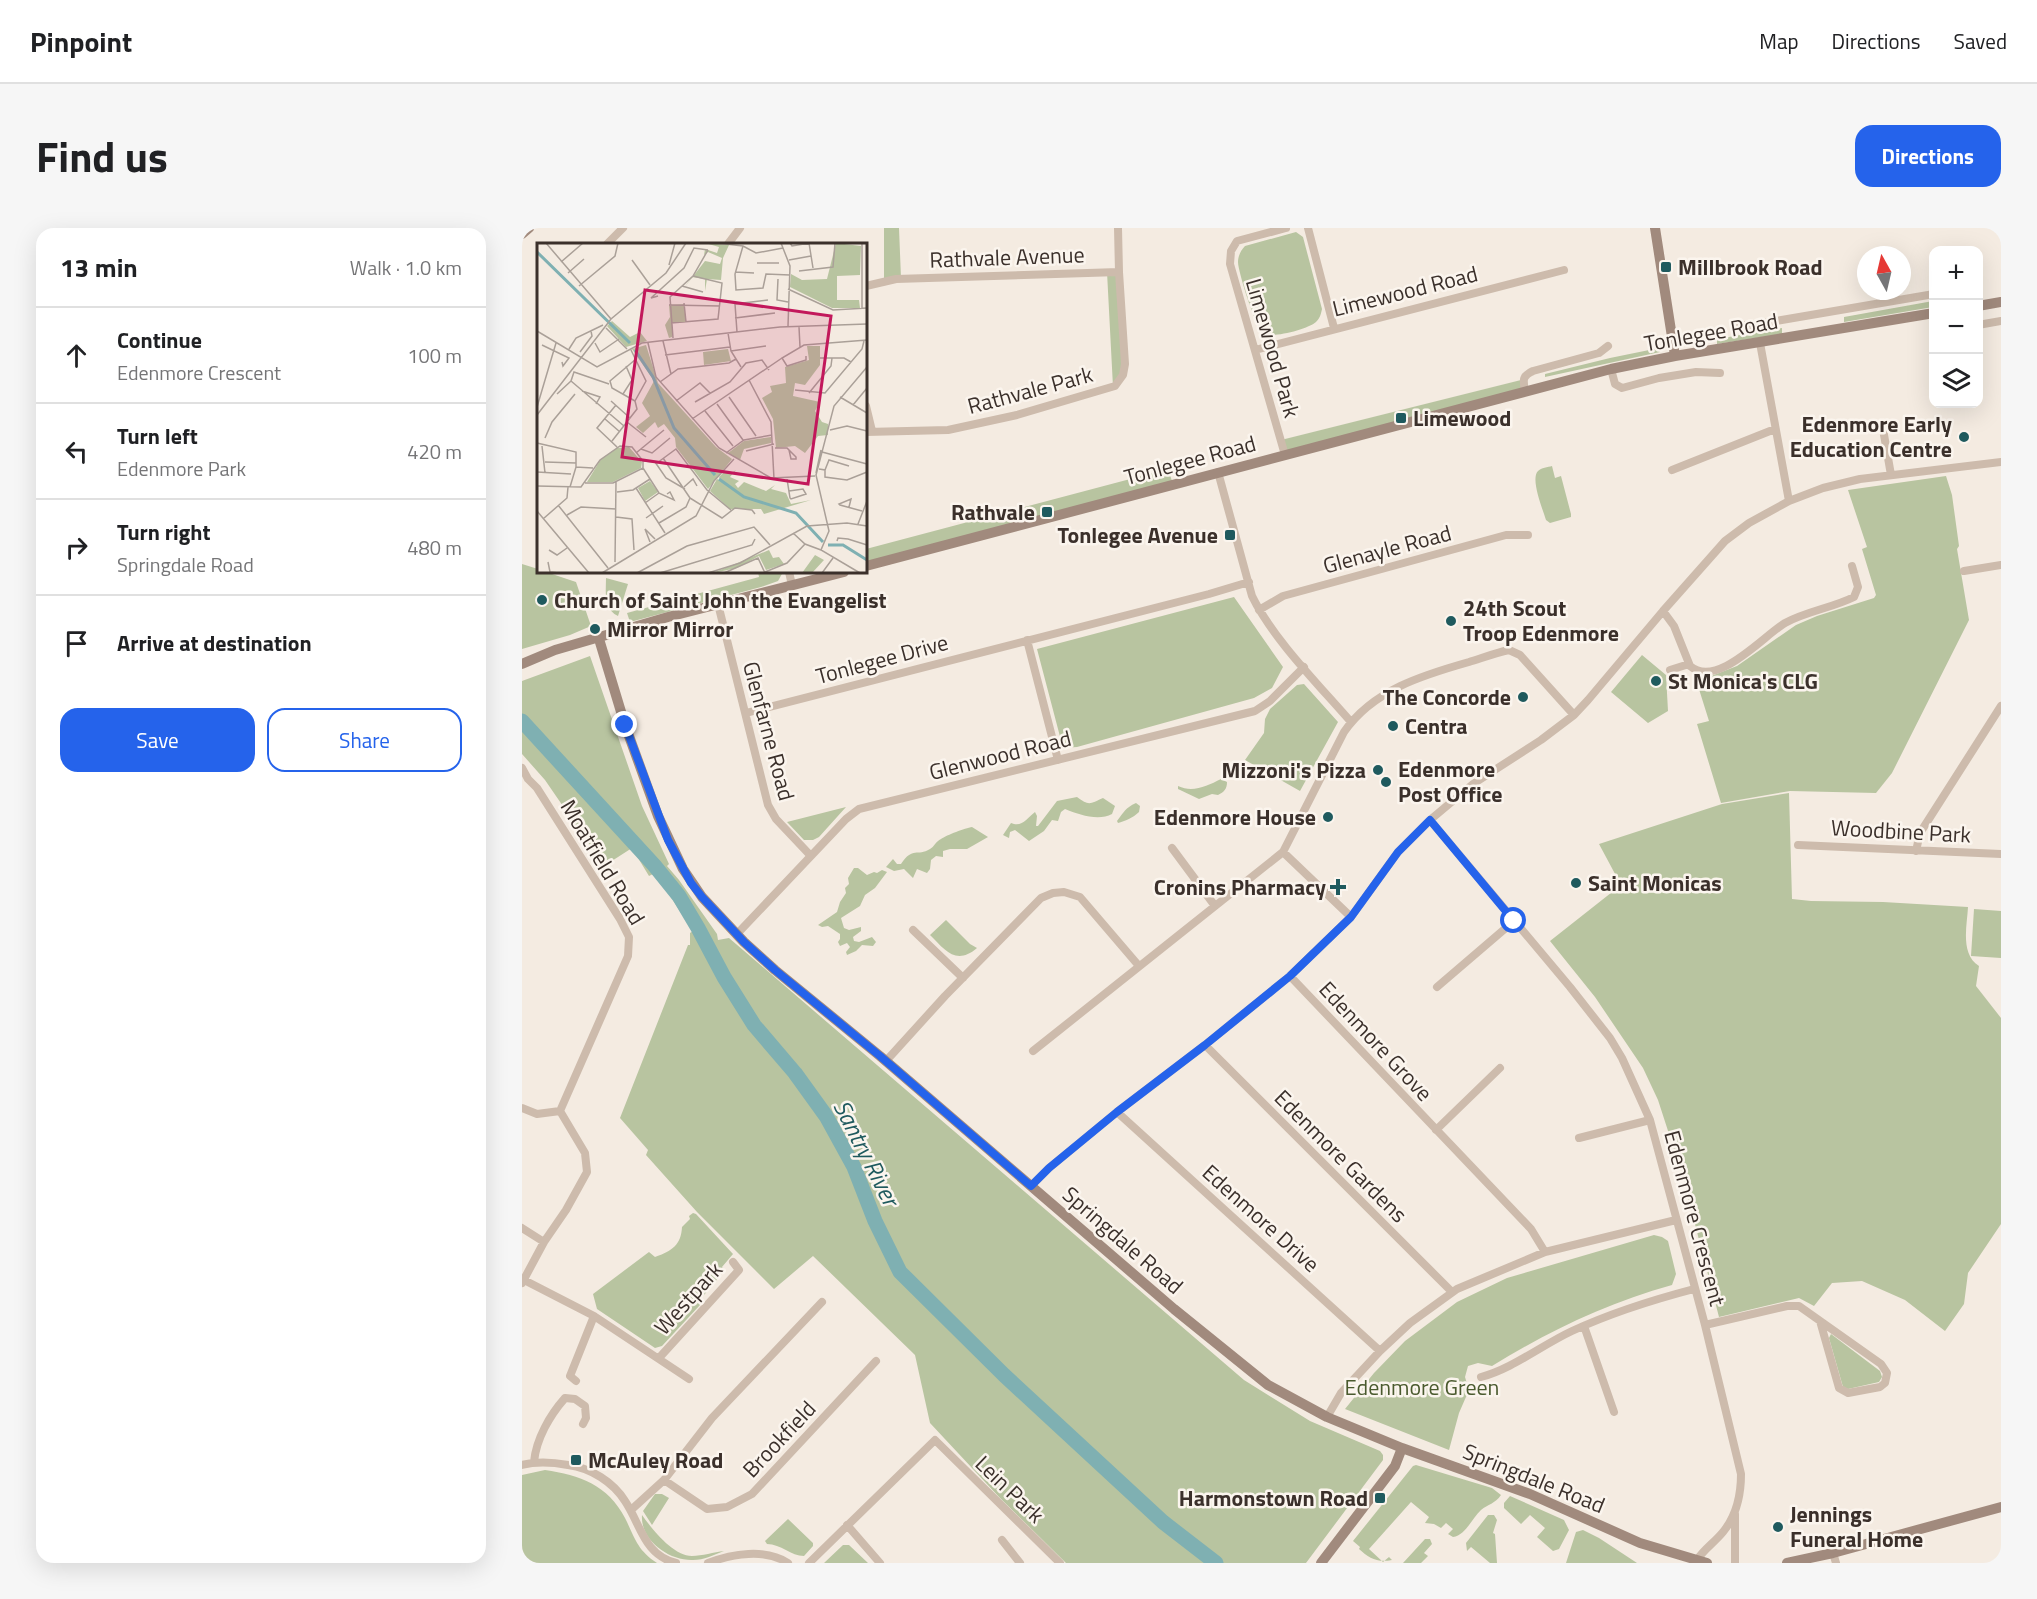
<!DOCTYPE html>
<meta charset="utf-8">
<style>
body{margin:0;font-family:"Titillium Web",sans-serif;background:#f6f6f6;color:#202124}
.controls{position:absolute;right:18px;top:18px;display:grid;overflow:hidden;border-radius:12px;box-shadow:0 6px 24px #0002}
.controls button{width:54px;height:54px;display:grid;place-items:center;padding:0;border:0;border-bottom:2px solid #e0e0e0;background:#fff;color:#202124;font:30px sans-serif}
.compass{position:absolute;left:1335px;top:18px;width:54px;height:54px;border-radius:50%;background:#fff;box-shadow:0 6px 24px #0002;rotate:352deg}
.stop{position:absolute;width:18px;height:18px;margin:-14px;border:4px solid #2563eb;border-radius:50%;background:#fff}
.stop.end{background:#2563eb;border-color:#fff;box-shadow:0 2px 6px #0008}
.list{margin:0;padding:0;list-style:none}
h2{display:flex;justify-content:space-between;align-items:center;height:78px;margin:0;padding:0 24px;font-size:26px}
h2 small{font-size:20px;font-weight:400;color:#757577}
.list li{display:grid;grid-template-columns:39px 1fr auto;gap:18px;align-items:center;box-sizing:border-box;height:96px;padding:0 24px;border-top:2px solid #e0e0e0}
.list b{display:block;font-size:22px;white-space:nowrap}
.list p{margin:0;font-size:20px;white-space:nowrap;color:#757577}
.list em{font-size:20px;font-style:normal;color:#757577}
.actions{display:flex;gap:12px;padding:18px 24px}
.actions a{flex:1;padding:14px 0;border:2px solid #2563eb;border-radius:18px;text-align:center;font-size:21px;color:#2563eb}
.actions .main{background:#2563eb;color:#fff}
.icon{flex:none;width:33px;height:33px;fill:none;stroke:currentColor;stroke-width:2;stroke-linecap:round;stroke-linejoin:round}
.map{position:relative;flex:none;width:1479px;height:1335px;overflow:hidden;border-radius:18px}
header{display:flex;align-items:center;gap:36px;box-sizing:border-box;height:84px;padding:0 30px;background:#fff;border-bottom:2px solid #e0e0e0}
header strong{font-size:28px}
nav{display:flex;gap:33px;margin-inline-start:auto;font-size:21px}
.intro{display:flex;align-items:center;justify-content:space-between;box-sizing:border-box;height:144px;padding:0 36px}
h1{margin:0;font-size:42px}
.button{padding:15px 27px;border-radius:18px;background:#2563eb;color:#fff;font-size:21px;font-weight:700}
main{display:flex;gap:36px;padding:0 36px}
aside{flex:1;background:#fff;border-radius:18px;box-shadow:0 6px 24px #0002}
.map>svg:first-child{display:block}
.green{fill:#b8c4a0}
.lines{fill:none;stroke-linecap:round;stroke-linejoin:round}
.river{stroke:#7fb0b2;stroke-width:15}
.street{stroke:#cdbbac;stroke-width:8}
.secondary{stroke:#a18a7d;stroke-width:10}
.route{stroke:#2563eb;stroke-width:8}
.poi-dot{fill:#1f5a5e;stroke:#fbf5ee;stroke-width:2}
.labels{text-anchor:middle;stroke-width:5;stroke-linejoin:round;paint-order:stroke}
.street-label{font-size:22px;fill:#3b302b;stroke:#fbf5ee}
.poi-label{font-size:22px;font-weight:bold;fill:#3b302b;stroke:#fbf5ee;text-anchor:start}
.park-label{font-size:22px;fill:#4a5a2e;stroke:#fbf5ee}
.water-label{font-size:24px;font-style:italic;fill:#1f5a5e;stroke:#fbf5ee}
.inset-river{fill:none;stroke:#7fb0b2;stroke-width:3}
.inset-road{fill:none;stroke:#aaa098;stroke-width:1.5}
.view{fill:#c2185b;fill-opacity:0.15;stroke:#c2185b;stroke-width:3}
.inset-edge{fill:none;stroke:#3b302b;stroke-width:3}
</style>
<header>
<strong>Pinpoint</strong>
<nav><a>Map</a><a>Directions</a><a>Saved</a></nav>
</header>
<div class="intro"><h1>Find us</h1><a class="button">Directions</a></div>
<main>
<aside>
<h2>13 min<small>Walk · 1.0 km</small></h2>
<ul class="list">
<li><svg class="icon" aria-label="ahead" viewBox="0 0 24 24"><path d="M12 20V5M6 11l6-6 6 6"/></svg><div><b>Continue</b><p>Edenmore Crescent</p></div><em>100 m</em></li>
<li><svg class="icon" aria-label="left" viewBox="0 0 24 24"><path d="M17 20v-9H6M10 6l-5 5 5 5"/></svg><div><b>Turn left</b><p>Edenmore Park</p></div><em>420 m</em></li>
<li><svg class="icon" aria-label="right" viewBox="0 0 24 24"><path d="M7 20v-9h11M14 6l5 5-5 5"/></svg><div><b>Turn right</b><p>Springdale Road</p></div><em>480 m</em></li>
<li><svg class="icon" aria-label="arrive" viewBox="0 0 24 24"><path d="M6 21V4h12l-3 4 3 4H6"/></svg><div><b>Arrive at destination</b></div></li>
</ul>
<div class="actions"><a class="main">Save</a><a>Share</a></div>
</aside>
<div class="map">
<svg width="1479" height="1335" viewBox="0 0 1479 1335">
<rect width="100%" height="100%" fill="#f4ebe1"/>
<path class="green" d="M362,0H377L379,50L362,53Z
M774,4L781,9L800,81C799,86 798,90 794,94C786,101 750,111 741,105C734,100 716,44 716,34C716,28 719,22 723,18Z
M585,44H597L603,136L591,159Z
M1411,73V79L1322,94V89Z
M1260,100V106L1195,116V111Z
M1137,120L1138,124L1023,149V146L1088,130Z
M1003,151L1001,164L763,226L759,212Z
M1030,238L1033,250L1039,248L1049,286V289L1028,295L1024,292C1021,282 1008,251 1016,243C1019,240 1026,239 1030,238Z
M646,241L651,256L344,338V321Z
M1424,248L1430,267L1437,318L1435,321L1447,392L1370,545L1354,565L1268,563L1199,575L1175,496L1187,493L1176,458L1179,452L1215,438L1274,397L1295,388L1352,370L1354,367L1340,321L1345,319L1326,262Z
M0,336L16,341V344H24L54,354L69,398L48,407L0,421Z
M236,344H261L256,353L239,359L108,394L105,385L237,349Z
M84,350L106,356L96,388C81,381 84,363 84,350Z
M712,369L761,439L750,460L732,470L555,519L541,520L515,421Z
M1120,427L1144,447L1146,483L1126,495L1089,464Z
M68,428L120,578L147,636L145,638L157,652L195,706L196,712L207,710L722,1152L788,1193L858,1223L861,1227V1232L784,1335H544L478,1270L408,1195L393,1127L291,1028L252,1061L175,984L124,927L126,922L98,890L166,717H168V705L171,703L133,645L127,648L110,620L82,638L23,552L0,526V453Z
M782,456L816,494L778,563L723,532L742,505L743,491L748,481L775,457Z
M699,551L705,554C705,561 702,564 696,567L690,566L677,571L656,561V558C671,565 685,558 699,551Z
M1267,565L1270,671L1289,673L1361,674L1446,679C1445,698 1438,726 1457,738L1454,758L1479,790V996L1446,1045L1442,1076L1423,1103L1383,1072L1340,1053L1310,1055L1292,1078L1277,1070L1197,1089L1160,946L1136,872L1121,840L1073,769L1028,713L1099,657L1077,616L1200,576Z
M555,569C567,578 568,576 581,570L593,578L590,586C577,593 557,587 543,581L539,584L536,593L530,592L522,603L507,613L493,602L488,604L487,610L481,607L489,595C500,600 505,590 513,584L515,588L514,598H516L535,573Z
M614,575L618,578L617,584C611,590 603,593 596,595L595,593C602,584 603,580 614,575Z
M324,579L297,609L291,612H282L265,594Z
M450,599L466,609L445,621H428L421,623V629L414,628L409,632L408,641L405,645L395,641L391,650L382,641L372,643L364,639L371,631L375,636H379C391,618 395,629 408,621C412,619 414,613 419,611C425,607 443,600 450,599Z
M332,640H336L345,647L352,644L355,645L360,642L365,644L353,660L343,667L338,678L319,690L322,700L327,702L339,699V703L331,709L332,713L337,714L350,709L354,714L351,718L340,717L334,723L325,727L324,724L328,719L325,715L318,718L316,714L318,711V706L306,698L300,699L296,697L315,684L318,674L324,665L323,660L327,656L326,650Z
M1452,681L1479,683V730L1449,728Z
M424,692L448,716L455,720C434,738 423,722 408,707Z
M171,985L174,986L211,1026L200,1039L202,1043L177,1073L178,1077L140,1118L133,1120L75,1081L71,1066L127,1024L133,1029C150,1023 159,1017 160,999L168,991L167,988Z
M1132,1007L1140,1009L1146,1013L1154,1046L1150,1057C1085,1075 1027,1103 970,1138L956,1135L946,1138L943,1149L947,1162L937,1185L927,1222L823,1181L852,1145L883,1113L935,1074L985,1050Z
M1309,1106L1358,1143L1360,1149L1357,1154L1326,1161L1321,1159L1307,1110Z
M894,1237L970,1260L979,1267C973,1276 966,1276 959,1282C950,1290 944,1307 931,1309L926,1306L931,1301L924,1295L919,1300L912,1296L903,1295L907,1289L889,1274L847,1321L861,1334L867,1329L870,1332C855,1335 847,1330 837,1321L838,1319L831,1313L891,1238Z
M23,1242C58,1247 86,1257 103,1290C113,1310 115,1322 135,1335H0V1247Z
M133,1266H140L147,1270L130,1297L121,1283Z
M988,1268L1042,1292L1047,1302L1037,1321L1031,1323L1015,1309L1023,1300L1008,1287L999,1296L982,1280V1275Z
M120,1287C130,1301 151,1328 170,1328C180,1328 192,1324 202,1323C192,1327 182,1332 171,1332C148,1333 118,1313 120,1287Z
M966,1287H972L975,1292L971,1305L973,1306L975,1335H968L949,1319L945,1323L944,1315Z
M266,1291L291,1315V1318L282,1328C269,1328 259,1316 245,1316L243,1313Z
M1061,1302L1077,1310L1115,1335H1044L1054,1304Z
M903,1311H908L910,1316L902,1325L906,1328L899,1335H881Z
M321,1317H327L346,1335H302Z"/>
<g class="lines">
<path class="river" d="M0,493L132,637L157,668L176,700L202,749L232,797L273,845L304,888L332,939L353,993L378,1044L482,1147L641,1294L694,1335"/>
<path class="street" d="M786,0L812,100
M85,16L101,0
M206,16L218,0
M344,58L374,51L597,44
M1213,97H1230L1412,66
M1456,97L1479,93
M1238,115L1267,273
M733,122L1042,42
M1089,141L1093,156L1100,160L1137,150L1174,144L1198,145
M1003,163C1001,152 1000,148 1011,143L1077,125L1086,118
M344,178L350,203
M1361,201L1369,247
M344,204L426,202L495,187L593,158L601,147L603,136L597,44L596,0
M763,227L708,36L709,23L715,13L764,0
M1150,242L1253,201
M696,244L730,368C751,411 797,457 829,494
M1330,338L1336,359L1332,369C1310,380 1285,383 1263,395C1241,408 1195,461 1168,438L1152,398L1141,383L1203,313L1227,295L1267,273L1301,260L1338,251L1479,234
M1442,343L1479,337
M267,344L270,357
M196,376L246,577L254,591L288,627
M737,382L761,368L984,307H1006
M505,412L536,532
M1148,442L1167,436
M224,485L687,366L727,354
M0,540L6,551L15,560L98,691L107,709L106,728L38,883
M908,592L1048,759L1088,810L1100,830L1128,892L1132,907L1183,1097L1219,1246C1219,1268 1215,1287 1201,1304C1192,1315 1182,1321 1175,1332
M1276,617L1479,626
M650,620L693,678
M1394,623L1398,605L1479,478
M761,624L829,689
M391,702L441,750
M215,706L324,591L337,581L733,483L748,473L782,439
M768,748L1009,1001L1023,1024
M915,759L992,693
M683,817L930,1064
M511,823L761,624L822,504C851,462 901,447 947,434C960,430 973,425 987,422L998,427L1052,487
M364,833L423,768L519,670L531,665L542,664L558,669L617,738
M0,880L15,886L38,883
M595,884L858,1123
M914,902L978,840
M1057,910L1128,892
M509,958L527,940L595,884L683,817L768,748L829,689L876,624L908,592L951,556L1019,512L1052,487L1066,472L1141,383
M0,1000L22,1014
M2,1052L72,1088L167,1151
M0,1055L22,1014L44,982L65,944L63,925L38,883
M1183,1097L1265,1078H1277L1359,1136L1365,1145L1363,1155L1358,1159L1326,1165L1317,1160L1298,1093
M1062,1098L1092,1184
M137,1130L217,1042L211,1034
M959,1149C990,1141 1020,1117 1050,1103C1089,1085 1130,1072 1172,1061
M54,1153L48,1148L72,1088
M805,1189L819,1165L858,1123L888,1095L935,1061L1023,1024L1154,992
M12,1234C14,1211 28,1187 43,1170L53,1171L63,1178L64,1190L61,1196
M0,1237C15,1233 30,1234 46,1237C69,1240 91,1254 103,1273C119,1297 122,1327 154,1335
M142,1252L185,1281L205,1279L230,1266L354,1133
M109,1282L142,1252L190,1190L300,1074
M325,1297L358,1335
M480,1312L498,1335
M1311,1325L1314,1335
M186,1335C210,1326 243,1320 266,1335
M287,1335L413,1212L538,1335
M1213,1335V1286"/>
<path class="secondary" d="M1133,0L1153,128
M0,6L7,0
M1456,78L1479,74
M344,338L1089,141L1153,128L1412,85
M77,411L103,497L136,588L161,641L180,669L222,714L253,742L358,828L652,1081L746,1157L805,1189L880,1220L1008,1266L1118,1315L1185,1335
M0,436L33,422L146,389L322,344
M799,1335L873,1238L880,1220
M1265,1335L1311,1325L1479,1279"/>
</g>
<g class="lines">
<path class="route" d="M103,497L146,612L169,655L180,669L222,714L253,742L358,828L509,958L527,940L595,884L683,817L768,748L829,689L876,624L908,592L992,693"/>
</g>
<g class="poi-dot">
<rect x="1138" y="33" width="12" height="12" rx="3"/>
<rect x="873" y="184" width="12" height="12" rx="3"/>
<circle cx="1442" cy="209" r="6"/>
<rect x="519" y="278" width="12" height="12" rx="3"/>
<rect x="702" y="301" width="12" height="12" rx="3"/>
<circle cx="20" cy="372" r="6"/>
<circle cx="929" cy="393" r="6"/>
<circle cx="73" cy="401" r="6"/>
<circle cx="1134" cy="453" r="6"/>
<circle cx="1001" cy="469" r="6"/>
<circle cx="871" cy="498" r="6"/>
<circle cx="856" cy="542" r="6"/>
<circle cx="864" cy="554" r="6"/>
<circle cx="806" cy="589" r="6"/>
<circle cx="1054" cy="655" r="6"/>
<path d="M813 650h6v6h6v6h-6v6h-6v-6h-6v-6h6z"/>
<rect x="48" y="1226" width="12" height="12" rx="3"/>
<rect x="852" y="1264" width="12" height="12" rx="3"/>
<circle cx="1256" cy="1299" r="6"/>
</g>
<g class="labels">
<g class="street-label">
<text transform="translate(485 29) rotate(-2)" y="8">Rathvale Avenue</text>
<text transform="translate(883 63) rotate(-14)" y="8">Limewood Road</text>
<text transform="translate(1189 104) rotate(-10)" y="8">Tonlegee Road</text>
<text transform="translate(751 120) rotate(74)" y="8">Limewood Park</text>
<text transform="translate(508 162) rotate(-15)" y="8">Rathvale Park</text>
<text transform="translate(668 232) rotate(-15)" y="8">Tonlegee Road</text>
<text transform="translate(865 321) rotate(-15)" y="8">Glenayle Road</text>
<text transform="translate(360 431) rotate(-15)" y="8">Tonlegee Drive</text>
<text transform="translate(247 503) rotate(75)" y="8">Glenfarne Road</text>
<text transform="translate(478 527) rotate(-14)" y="8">Glenwood Road</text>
<text transform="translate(1379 603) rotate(3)" y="8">Woodbine Park</text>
<text transform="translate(81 634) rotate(59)" y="8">Moatfield Road</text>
<text transform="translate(854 813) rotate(47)" y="8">Edenmore Grove</text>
<text transform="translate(819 928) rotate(45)" y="8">Edenmore Gardens</text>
<text transform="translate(739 990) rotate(42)" y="8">Edenmore Drive</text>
<text transform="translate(1173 990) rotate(75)" y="8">Edenmore Crescent</text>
<text transform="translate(601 1012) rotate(41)" y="8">Springdale Road</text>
<text transform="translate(166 1070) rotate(-48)" y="8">Westpark</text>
<text transform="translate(257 1211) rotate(-47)" y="8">Brookfield</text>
<text transform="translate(1012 1250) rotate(22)" y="8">Springdale Road</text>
<text transform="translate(488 1261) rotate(44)" y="8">Lein Park</text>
</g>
<g class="poi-label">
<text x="1156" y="47">Millbrook Road</text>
<text x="891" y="198">Limewood</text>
<text x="1430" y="204" text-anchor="end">Edenmore Early<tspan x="1430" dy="25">Education Centre</tspan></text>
<text x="513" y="292" text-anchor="end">Rathvale</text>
<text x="696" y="315" text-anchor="end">Tonlegee Avenue</text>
<text x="32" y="380">Church of Saint John the Evangelist</text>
<text x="941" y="388">24th Scout<tspan x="941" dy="25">Troop Edenmore</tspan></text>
<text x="85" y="409">Mirror Mirror</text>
<text x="1146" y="461">St Monica's CLG</text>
<text x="989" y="477" text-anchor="end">The Concorde</text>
<text x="883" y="506">Centra</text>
<text x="876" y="549">Edenmore<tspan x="876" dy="25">Post Office</tspan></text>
<text x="844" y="550" text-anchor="end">Mizzoni's Pizza</text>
<text x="794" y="597" text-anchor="end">Edenmore House</text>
<text x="1066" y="663">Saint Monicas</text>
<text x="804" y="667" text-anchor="end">Cronins Pharmacy</text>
<text x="66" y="1240">McAuley Road</text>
<text x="846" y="1278" text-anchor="end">Harmonstown Road</text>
<text x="1268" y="1294">Jennings<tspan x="1268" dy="25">Funeral Home</tspan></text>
</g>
<g class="park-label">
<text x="900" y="1167">Edenmore Green</text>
</g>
<g class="water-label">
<text transform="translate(344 925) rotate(63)" y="8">Santry River</text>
</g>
</g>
<g transform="translate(15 15)">
<rect width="330" height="330" fill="#f4ebe1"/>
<path d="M168,0L192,2L186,15L184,37L170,36L168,48V36L155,34L147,45L168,18L183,21L185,15L171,9L167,12L168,6L180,10L182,4ZM299,0L324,3L323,32L300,33V57H322L323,65H295L253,44L254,31L265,37L290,36ZM147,61L149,79L135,80V94L132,95L128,82L133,74L132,62ZM75,78L93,94L103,89L110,98L89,104L70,83ZM109,102L121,140L179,204L195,216L171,246L139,204L138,195L127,181L121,185L118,179L106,190L99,184L113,173L105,160L117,138L95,106ZM270,103H283V122L268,142L258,140L256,153L283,159L278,168L285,179L291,181V192L281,193L268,210L258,203L239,205L236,176L225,155L235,149L233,143L249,140L248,124L272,117ZM191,106L194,118L167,122L166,109ZM234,194V200L207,206L203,217L191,210L207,198ZM92,204L105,219L104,225L76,239H50L64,216L80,205ZM199,227L193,234L202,238L198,241L201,245L207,239L229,248L238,242L234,246L249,250L254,261L274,257L227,271L224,266H193L173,248L180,236L185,239L182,234L188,228L193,231ZM113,238L121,249L108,258L101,245ZM232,307L236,315L242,314L247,321L229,327L222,313L200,325L176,330ZM278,312L287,317L275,330H265Z" fill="#b8c4a0"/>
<path class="inset-river" d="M0,9L93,100M98,107L116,134L137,185L178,232M182,236L207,254L259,270L286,299M291,302H306L330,317"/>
<path class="inset-road" d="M9,0L74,76M180,0L206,3L219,10L246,5M244,0L253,23L251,83M253,0L255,3L273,0M272,0L276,25M206,3L198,31L199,47L226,45L229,31L253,32M95,17L113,42M252,17L274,13M24,19L46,0M220,20H242M132,22L138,0M262,28L296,24L298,0M198,29L217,30M31,30L47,16M241,36L240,57L251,59M42,43L78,13L81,0M145,43L166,49M251,46L296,67L330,65M121,53L114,55L147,25L157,5L171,7M147,60L149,79M132,62L183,63M325,66V0M198,75L238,70M134,80L181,76L185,40L156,33M262,84L263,104M69,85L90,106M0,88L60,124L105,100L243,84L330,81M200,89L198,61L231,57M191,90L194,108L204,124M136,95L133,54L156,33L171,7M126,98L134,131M58,100L63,109L82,96M111,100L119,134L182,205L234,235L278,233M5,102L32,115L26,123L25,119M32,106L39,95L66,82M94,107L109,138L98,158M194,108L229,103M43,109L55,93L54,88M128,112L193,104M269,113V117L250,123L245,115L267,102L330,97M283,115H307L314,119M212,137L234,179L237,236M34,138L87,183M34,138L37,129L72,141M123,139L141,126L192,120L199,116M258,147L288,150L325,106L327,98M45,148L63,154L59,161M272,150L294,123L295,115M20,151L34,138M86,151L95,137L89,123M192,154L219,193M303,154L330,170M74,158L93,175M98,158L75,145L73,138L99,116M139,158L163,140L173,150M158,159L193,139L209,120L225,117L232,127M180,161L206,197M79,162L60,185L80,204M316,162L330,145M0,164L19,100M168,168L196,203M0,172L74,76L129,30L149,0M68,176L83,189M155,176L245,115M90,179L109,194M293,187L310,183L330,188M8,195L15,179L38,151M75,198L100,166L98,158M0,200L39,209V224M5,203L8,230M238,205H250L259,214V216H254L252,207M104,206L115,210L133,195M209,208L237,201M285,209L330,221M99,210L127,187M189,210L207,197L235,192M126,215L153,255M106,218L118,219L129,235L148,246M106,218V225L122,250M8,219L39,220M120,220L139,206L170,247L194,267M282,226L288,227V234L310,237L330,229M288,227L292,217L312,223M0,229L34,231M279,230L284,207M250,236L253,255L254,256L269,251L266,246L252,248M48,240H76L106,225M0,243L44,244L63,217L83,203L95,204L106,218M33,244L39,224L56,225M147,244L156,236L160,243M99,245L128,290M80,249L96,247L113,236M153,255L185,275L198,265L215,267L218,271M108,260L122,250L137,257L133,249L130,251M21,262L71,325M312,264L314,256L302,261L303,262L325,268M0,268L52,330M30,272L44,264L79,266M79,274L95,276L97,307M109,275L126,263M6,276L30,255L31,244M122,280L149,264L153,255M321,281L330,258M256,290L268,301L284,307M300,298L301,295L311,296L330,302M113,299L108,286L118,296M12,307L20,312L30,305M11,319L13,329L22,330M78,319L79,239M228,329L250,320L268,301M65,330L159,273L177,238L197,216M100,330L150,303L217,284L233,302M123,330L215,302L218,296M171,330L203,320L270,283L310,280L330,283M187,330L221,315L228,330M285,330L296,315M323,330L284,307L292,288L279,232L297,163L330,124"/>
<path class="view" d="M108,47L294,73L271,241L85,214Z"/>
<rect width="330" height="330" class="inset-edge"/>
</g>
</svg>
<div class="controls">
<button>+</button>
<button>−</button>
<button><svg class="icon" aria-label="layers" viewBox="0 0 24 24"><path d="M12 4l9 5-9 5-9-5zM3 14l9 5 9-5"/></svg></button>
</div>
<svg class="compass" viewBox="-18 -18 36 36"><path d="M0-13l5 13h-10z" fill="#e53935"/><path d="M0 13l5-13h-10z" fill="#757577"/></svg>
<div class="stop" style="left:992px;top:693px"></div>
<div class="stop end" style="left:103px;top:497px"></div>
</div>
</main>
